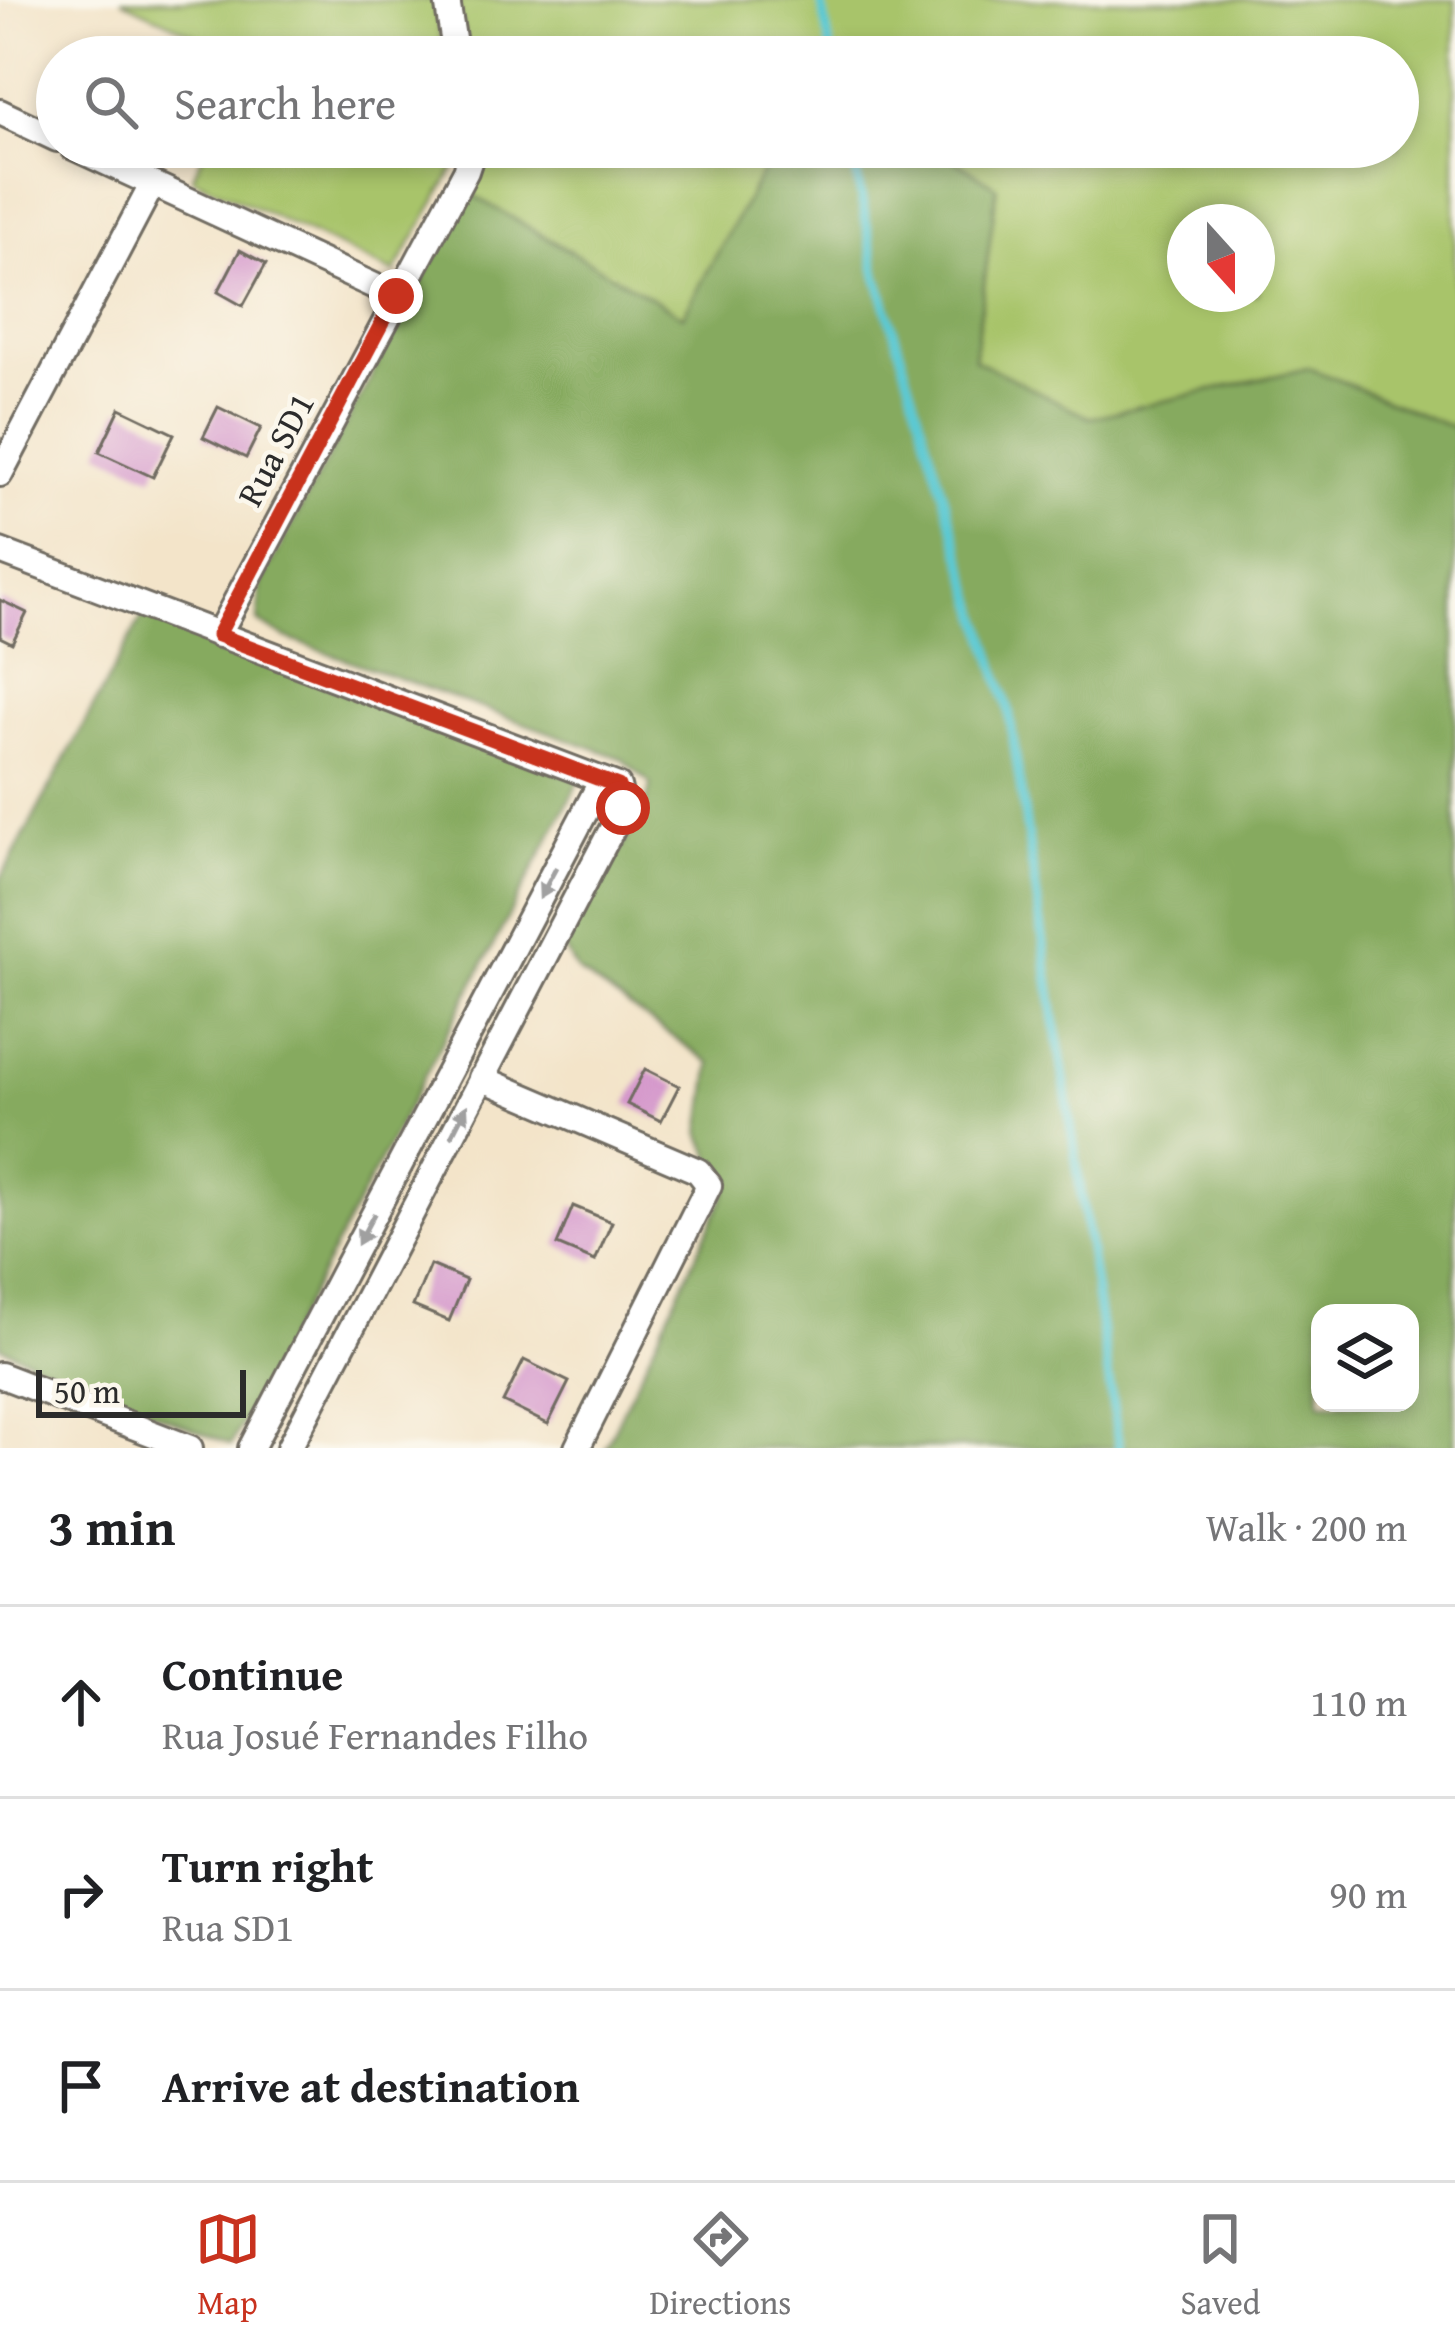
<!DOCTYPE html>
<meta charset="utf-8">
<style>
body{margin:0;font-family:"Gentium Book Plus",serif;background:#f2f2f2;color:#202124}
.controls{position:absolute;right:36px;bottom:36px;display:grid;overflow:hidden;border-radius:24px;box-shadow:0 6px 18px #0003}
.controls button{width:108px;height:108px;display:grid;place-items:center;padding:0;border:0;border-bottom:3px solid #e0e0e0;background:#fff;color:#202124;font:60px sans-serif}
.compass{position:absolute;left:1167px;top:204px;width:108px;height:108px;border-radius:50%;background:#fff;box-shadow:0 6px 18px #0003;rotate:159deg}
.scale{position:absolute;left:36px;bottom:30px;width:210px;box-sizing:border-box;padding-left:12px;border:6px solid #2b2b2b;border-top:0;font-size:33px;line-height:42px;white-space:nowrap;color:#2b2b2b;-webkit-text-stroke:9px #fbf7ec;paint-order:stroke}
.stop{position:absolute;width:36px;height:36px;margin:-27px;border:9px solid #c8321e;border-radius:50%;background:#fff}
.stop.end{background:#c8321e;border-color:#fff;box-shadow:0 3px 12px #0008}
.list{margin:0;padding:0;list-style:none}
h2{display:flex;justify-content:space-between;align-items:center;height:156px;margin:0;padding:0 48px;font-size:51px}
h2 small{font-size:39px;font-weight:400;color:#757577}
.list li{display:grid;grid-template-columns:78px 1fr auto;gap:36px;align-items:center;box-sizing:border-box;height:192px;padding:0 48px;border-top:3px solid #e0e0e0}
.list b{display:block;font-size:45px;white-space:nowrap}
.list p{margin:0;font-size:39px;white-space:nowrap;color:#757577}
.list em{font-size:39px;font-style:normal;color:#757577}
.icon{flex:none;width:66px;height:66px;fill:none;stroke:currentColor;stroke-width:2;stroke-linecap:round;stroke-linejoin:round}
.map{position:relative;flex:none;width:1455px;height:1448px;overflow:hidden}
.search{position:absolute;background:#fff;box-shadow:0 6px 18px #0003;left:36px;right:36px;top:36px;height:132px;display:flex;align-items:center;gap:30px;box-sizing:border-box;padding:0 42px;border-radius:66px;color:#757577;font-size:45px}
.sheet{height:732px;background:#fff}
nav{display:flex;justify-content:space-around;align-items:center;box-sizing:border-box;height:168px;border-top:3px solid #e0e0e0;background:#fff;font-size:33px;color:#757577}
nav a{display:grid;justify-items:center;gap:6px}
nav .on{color:#c8321e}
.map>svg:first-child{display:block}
.green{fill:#a8c46b;stroke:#6a784b;stroke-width:3;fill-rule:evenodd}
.forest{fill:#86aa5f;stroke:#586a45;stroke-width:3;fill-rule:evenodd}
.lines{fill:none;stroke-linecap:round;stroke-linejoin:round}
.stream{stroke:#5cc9d3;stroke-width:9}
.building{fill:#d496cb}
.minor-casing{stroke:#716c62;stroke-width:30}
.minor{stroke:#fff;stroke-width:24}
.oneway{fill:#a0a0a0}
.route{stroke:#c8321e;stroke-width:15}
.labels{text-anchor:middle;stroke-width:9;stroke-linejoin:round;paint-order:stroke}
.street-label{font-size:36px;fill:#2b2b2b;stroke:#fbf7ec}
</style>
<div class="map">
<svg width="1455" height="1448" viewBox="0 0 1455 1448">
<rect width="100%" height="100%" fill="#fbf7ec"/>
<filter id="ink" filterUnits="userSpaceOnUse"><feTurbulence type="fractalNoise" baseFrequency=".00833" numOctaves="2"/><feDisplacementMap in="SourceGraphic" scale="24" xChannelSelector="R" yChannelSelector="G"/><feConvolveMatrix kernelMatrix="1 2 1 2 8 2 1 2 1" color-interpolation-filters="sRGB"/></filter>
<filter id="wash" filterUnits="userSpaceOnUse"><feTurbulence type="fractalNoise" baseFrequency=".004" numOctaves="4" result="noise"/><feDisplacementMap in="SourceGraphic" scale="48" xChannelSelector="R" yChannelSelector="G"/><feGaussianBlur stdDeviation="2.7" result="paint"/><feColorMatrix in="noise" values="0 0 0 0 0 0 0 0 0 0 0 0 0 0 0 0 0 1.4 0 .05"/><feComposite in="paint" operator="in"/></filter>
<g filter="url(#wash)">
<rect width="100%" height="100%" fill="#f3e4c9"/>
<path class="green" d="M121,0H434L444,57H242Z
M457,0H1455V429L1309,368L1090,418L974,360L997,187L934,147H1398V57H469ZM1185,222H1257V294H1185Z
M207,147H463L459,160L394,273L192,178Z
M483,147H776L683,316L469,193Z"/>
<path class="forest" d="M776,147H934L997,187L974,359L1090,418L1309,368L1455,429V1448H605L726,1192L701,1133L711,1063L577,971L563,947L644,810L651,784L621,758L286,638L258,622L260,585L469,193L683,316ZM1320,1313H1410V1403H1320Z
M143,615L580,780L231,1445L0,1347V880Z"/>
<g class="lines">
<path class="stream" d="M821,0L832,57
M851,147L877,275L1009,711L1119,1448"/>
</g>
<g id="blocks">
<path class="building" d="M143,42L176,57H136Z
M240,250L266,264L243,306L218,292Z
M218,407L261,428L246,458L203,437Z
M120,408L174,434L153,477L99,452Z
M0,600L27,613L12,643L0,637Z
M645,1069L679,1086L661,1121L627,1104Z
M573,1206L612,1222L595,1261L557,1245Z
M430,1265L466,1280L449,1321L413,1306Z
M524,1360L569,1382L548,1424L503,1402Z"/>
</g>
</g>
<g filter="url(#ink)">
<use href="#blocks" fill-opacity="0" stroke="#716c62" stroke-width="3"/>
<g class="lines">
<g class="minor-casing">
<path id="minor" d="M447,0L456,57
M0,112L57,139
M73,147L396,296
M0,474L152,185
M0,551L618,786L623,808L289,1448
M218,635L466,171L474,147
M481,1078L698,1171L709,1185L577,1448
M0,1375L190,1448
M251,1448L602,780"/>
</g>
<use href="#minor" class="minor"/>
</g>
<defs><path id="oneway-solid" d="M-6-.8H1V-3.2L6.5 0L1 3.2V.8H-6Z" transform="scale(3)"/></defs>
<g class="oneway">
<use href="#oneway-solid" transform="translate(548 883) rotate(118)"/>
<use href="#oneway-solid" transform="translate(459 1121) rotate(-63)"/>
<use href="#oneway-solid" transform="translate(366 1229) rotate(118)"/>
</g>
</g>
<g class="lines" filter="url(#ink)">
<path class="route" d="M396,296L218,635L618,786L623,808"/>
</g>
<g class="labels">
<g class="street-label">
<text transform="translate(275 449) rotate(-62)" y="13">Rua SD1</text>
</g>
</g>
</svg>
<div class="controls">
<button><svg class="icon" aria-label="layers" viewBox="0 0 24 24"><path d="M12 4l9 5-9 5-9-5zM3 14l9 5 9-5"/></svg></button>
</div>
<svg class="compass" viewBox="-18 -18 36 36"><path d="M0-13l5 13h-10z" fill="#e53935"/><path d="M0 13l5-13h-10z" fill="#757577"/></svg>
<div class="scale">50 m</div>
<div class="stop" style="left:623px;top:808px"></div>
<div class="stop end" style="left:396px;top:296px"></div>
<div class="search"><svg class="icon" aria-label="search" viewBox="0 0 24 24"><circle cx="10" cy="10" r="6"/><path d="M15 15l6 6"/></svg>Search here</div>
</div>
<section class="sheet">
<h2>3 min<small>Walk · 200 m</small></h2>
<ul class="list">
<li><svg class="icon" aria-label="ahead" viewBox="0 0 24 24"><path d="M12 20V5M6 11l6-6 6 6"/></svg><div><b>Continue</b><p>Rua Josué Fernandes Filho</p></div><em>110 m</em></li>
<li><svg class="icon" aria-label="right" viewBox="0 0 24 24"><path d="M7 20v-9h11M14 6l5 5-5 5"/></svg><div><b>Turn right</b><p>Rua SD1</p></div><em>90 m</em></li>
<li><svg class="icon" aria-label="arrive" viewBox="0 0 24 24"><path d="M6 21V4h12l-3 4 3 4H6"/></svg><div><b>Arrive at destination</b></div></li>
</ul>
</section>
<nav>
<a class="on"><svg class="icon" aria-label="map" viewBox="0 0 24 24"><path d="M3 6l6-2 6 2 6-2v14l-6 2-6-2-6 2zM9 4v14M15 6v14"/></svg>Map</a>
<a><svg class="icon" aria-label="directions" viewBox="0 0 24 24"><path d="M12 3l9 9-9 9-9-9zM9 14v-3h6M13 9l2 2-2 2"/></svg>Directions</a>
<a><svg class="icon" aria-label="saved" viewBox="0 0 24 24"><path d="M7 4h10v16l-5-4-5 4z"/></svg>Saved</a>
</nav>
